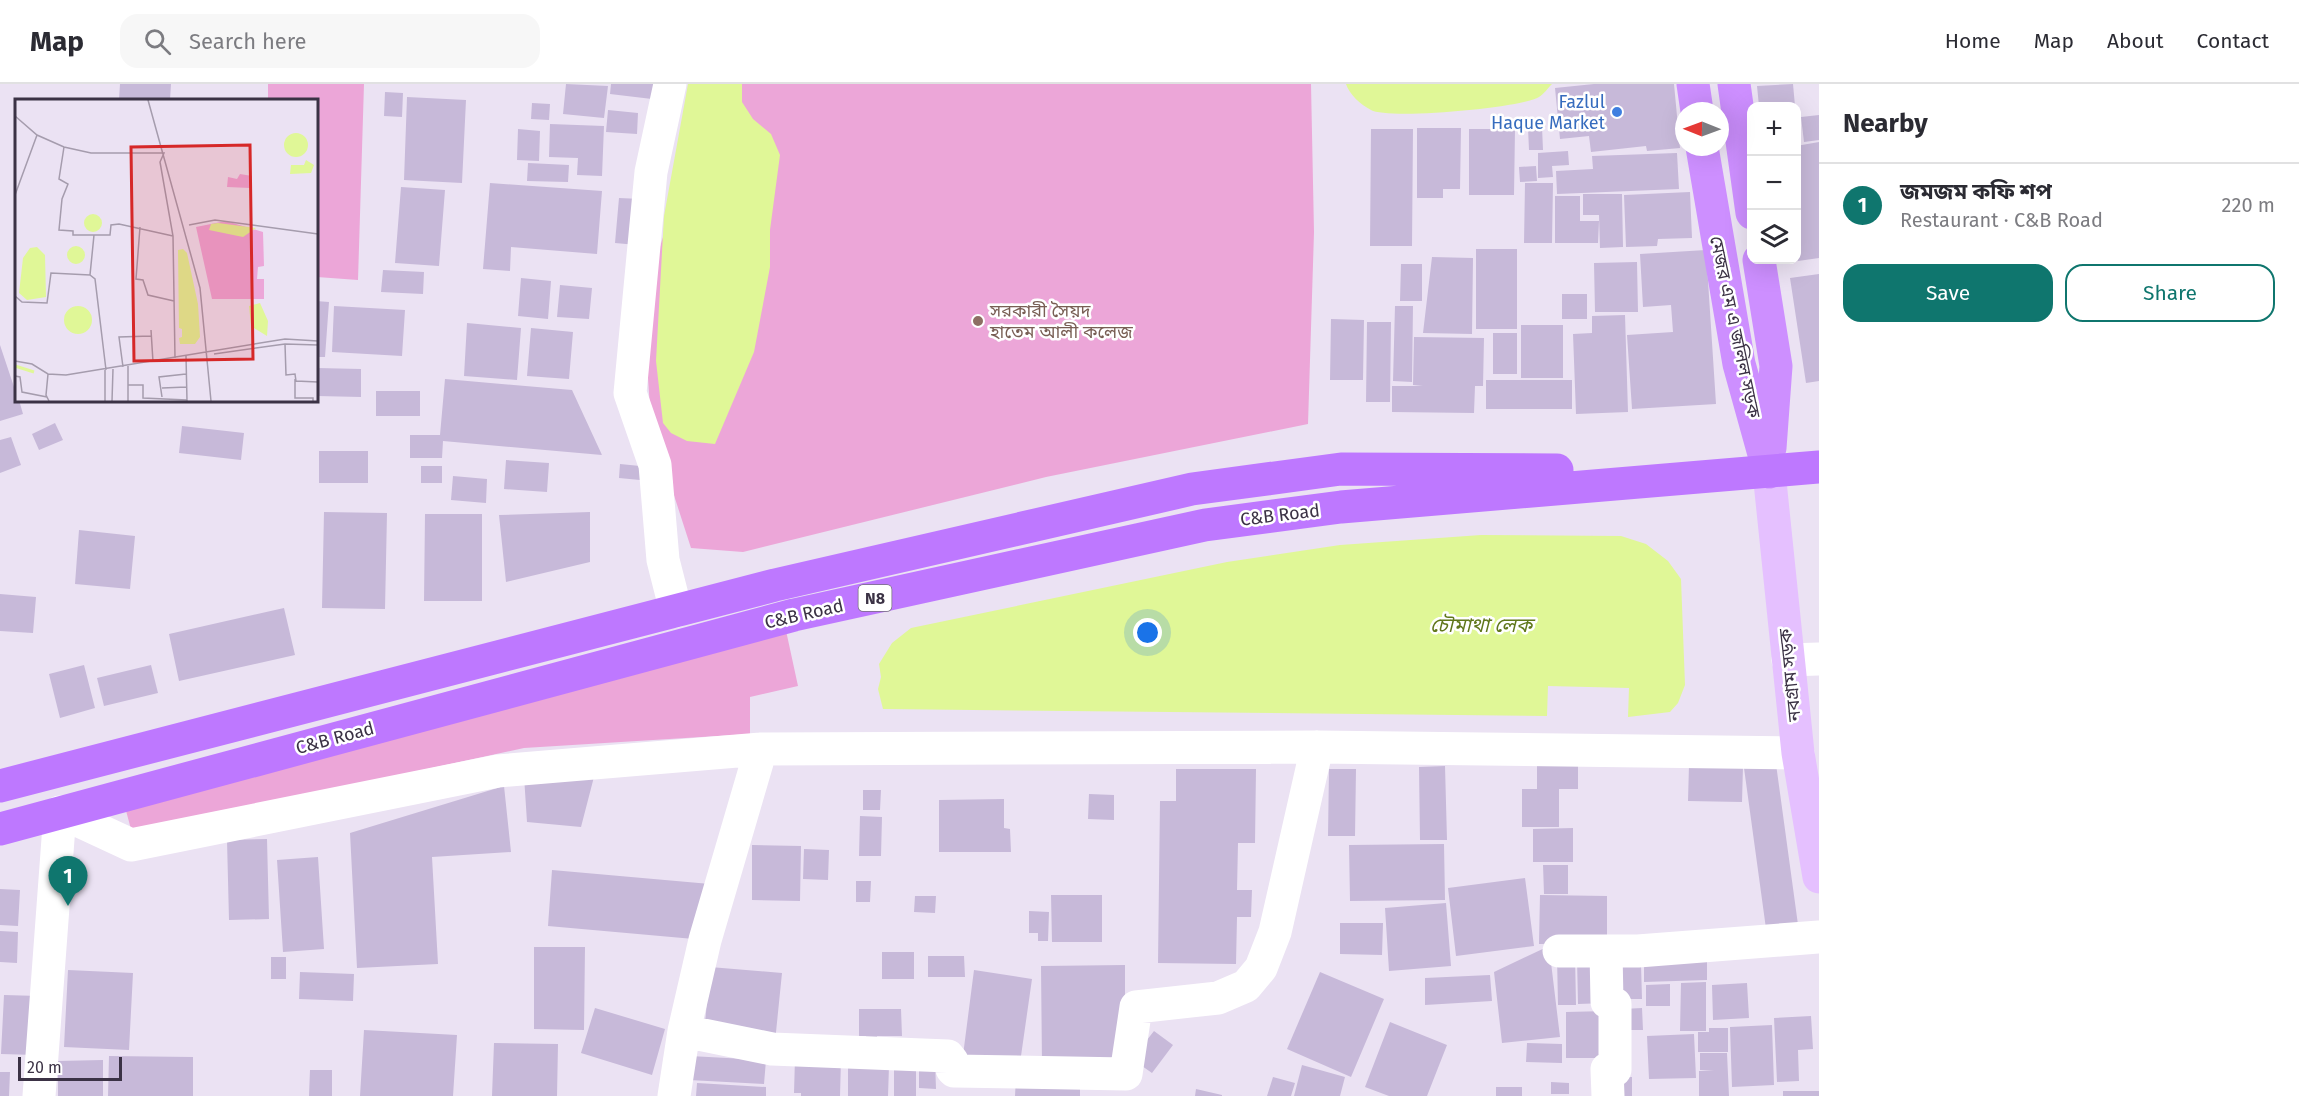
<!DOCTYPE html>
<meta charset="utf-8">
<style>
body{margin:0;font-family:"Fira Sans","Noto Sans Bengali",sans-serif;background:#f7f7f7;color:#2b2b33}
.controls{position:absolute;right:18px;top:18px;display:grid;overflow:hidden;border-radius:12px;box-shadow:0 6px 24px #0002}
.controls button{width:54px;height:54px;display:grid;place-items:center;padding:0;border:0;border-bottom:2px solid #e1e1e2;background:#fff;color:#2b2b33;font:30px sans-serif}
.compass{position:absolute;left:1675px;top:18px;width:54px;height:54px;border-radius:50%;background:#fff;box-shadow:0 6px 24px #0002;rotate:271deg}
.scale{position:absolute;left:18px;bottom:15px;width:104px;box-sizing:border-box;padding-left:6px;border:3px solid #3b3245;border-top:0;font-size:16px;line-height:21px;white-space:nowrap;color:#3b3245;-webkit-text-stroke:4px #fff;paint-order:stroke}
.you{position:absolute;left:1148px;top:549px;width:21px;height:21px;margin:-15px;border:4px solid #fff;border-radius:50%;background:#1a73e8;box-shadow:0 0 0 9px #1a73e833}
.badge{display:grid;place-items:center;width:39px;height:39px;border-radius:50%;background:#0f766e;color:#fff;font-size:20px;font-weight:700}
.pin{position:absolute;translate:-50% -50px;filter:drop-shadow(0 2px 3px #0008)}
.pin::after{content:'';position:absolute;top:32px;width:21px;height:18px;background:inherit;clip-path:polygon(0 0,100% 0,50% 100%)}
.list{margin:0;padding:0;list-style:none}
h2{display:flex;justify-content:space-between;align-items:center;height:78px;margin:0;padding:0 24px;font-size:26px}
h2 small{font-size:20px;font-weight:400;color:#7c7c81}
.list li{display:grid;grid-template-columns:39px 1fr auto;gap:18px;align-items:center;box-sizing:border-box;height:84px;padding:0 24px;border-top:2px solid #e1e1e2}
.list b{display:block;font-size:22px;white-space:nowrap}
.list p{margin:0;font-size:20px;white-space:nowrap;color:#7c7c81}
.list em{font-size:20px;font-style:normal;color:#7c7c81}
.actions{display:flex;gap:12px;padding:18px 24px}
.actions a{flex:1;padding:14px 0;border:2px solid #0f766e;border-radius:18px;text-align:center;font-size:21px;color:#0f766e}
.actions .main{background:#0f766e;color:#fff}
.icon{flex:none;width:33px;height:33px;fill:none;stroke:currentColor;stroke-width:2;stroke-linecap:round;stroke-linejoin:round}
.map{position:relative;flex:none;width:1819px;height:1012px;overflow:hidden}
header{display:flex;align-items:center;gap:36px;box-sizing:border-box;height:84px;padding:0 30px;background:#fff;border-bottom:2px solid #e1e1e2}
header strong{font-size:28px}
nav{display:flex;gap:33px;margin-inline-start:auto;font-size:21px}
.search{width:420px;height:54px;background:#f7f7f7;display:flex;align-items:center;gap:15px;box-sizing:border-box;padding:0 21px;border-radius:18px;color:#7c7c81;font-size:22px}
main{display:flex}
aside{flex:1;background:#fff}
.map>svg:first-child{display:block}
.green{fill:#eca6d8}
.water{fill:#e0f797}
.building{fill:#c7b9d9}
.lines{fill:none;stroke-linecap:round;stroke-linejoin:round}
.minor{stroke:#fff;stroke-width:33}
.secondary{stroke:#e5c0ff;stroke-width:33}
.primary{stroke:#cd8fff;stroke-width:33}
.trunk{stroke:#be78ff;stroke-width:33}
.shop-dot{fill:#3f7fe0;stroke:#fff;stroke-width:2}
.education-dot{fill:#8d6e63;stroke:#fff;stroke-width:2}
.labels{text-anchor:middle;stroke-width:5;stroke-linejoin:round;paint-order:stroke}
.shield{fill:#fff;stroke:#76707d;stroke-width:1.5}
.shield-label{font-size:16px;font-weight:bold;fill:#3b3245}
.shop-label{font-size:18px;fill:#366cbe;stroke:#fff;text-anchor:end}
.education-label{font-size:18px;fill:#785e54;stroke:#fff;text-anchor:start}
.street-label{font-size:18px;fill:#3b3245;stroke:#fff}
.water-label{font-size:20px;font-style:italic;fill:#60771b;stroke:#fff}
.inset-river{fill:none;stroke:#e0f797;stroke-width:3}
.inset-road{fill:none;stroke:#a59cad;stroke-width:1.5}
.view{fill:#d62828;fill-opacity:0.15;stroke:#d62828;stroke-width:3}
.inset-edge{fill:none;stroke:#3b3245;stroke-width:3}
</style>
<header>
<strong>Map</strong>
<div class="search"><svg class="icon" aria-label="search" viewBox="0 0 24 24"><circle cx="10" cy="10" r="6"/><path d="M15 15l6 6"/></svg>Search here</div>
<nav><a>Home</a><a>Map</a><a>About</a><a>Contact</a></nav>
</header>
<main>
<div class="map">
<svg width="1819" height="1012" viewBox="0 0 1819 1012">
<rect width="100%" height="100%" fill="#ebe2f3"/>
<path class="green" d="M268,0H364L358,196L317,193L316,16H268Z
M711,0H1311L1314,148L1308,340L1046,393L743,468L691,464L651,340L643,217Z
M785,542L798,602L750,613V650L524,664L132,749L121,708Z"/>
<path class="water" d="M688,0H742V18L753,35L771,50L780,71L770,146V183L754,268L715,360L687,357L671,349L663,339L656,277L664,132Z
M1346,0H1552C1548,4 1544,10 1539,13C1522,24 1388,36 1371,26C1361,21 1349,10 1346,0Z
M1481,451L1621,452L1646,460L1668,477L1681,495L1685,601L1678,619L1670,628L1628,633L1629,604L1548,602L1547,632L883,625L878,605L881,593L879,580L892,559L911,544L1227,478L1340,461Z"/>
<path class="building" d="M120,0H171L170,16H119Z
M566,0L608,2L604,34L563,30Z
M611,0H654L652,15L610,10Z
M1594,0H1674L1680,64L1647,67L1646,62L1591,68L1589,52L1560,55L1555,4Z
M1793,0L1795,22H1759L1757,2Z
M385,8L403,9L402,33L384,32Z
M407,13L466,16L462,99L404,96Z
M532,19L550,20L549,36L531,35Z
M608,26L638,29L637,50L606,48Z
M1819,31V56L1804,58L1801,33Z
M550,40L604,42L602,92L577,91L578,74L549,73Z
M1542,43L1543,66H1529L1528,44Z
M1417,44H1461L1460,105H1443V114H1417Z
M518,45L540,47L539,77L517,76Z
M1371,45H1413L1412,162H1370Z
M1469,45H1515L1514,111H1469Z
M1819,58V174L1784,179L1783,176H1796V62Z
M1568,67L1569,81L1552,82L1553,93L1538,94V69Z
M1677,69L1679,105L1557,110L1556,87L1593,85L1592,72Z
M528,79L569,81L568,98L527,97Z
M1536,82L1537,97L1520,98L1519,83Z
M490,99L602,107L597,170L511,163L510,187L483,185Z
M1525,99H1553L1552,159H1524Z
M401,103L445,106L439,182L395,179Z
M1690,108L1692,154L1658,155L1657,162L1626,163L1624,111Z
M1583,110H1622L1623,163L1600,164L1599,131H1583Z
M1555,112H1580V137H1599L1598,159H1555Z
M619,114L641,115L637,161L615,159Z
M1476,165H1517V245H1476Z
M1706,166L1716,320L1632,325L1627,251L1673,248L1671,221L1643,223L1640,170Z
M1432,173L1473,174L1472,250L1423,249Z
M1637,178L1638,228H1595L1594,179Z
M1401,180H1422V217H1400Z
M383,186L424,188L423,210L381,208Z
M1819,190V297L1806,299L1790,194Z
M521,194L551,197L548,235L518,232Z
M560,201L592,204L589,235L557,233Z
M1562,210H1587V235H1562Z
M316,217L329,218L325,273H316Z
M334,222L405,226L402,272L332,268Z
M1395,222H1413L1412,298L1393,297Z
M1625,231L1628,328L1576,330L1573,250L1592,249V232Z
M1331,235L1364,236L1363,296H1330Z
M1367,238H1391L1390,318H1366Z
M467,239L521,244L517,296L464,292Z
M1521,241H1563V294H1521Z
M531,244L573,248L569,295L527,292Z
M1493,249H1517V290H1493Z
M1414,253L1484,254L1483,302H1475L1474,329L1392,328V302H1423L1413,301Z
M0,261L16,309V316H19L23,330L0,337Z
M317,284L361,285V313L317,312Z
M445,295L572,306L602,371L443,357L442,374H410V351H440Z
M1486,296H1572V325H1486Z
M376,307H420V332H376Z
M55,339L63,356L39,366L32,350Z
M182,342L244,349L241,376L179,369Z
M11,353L21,381L0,389V356Z
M319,367H368V399H319Z
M506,376L549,379L547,408L504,405Z
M620,380L640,382V396L619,394Z
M421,382H442V399H421Z
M453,392L487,395L486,419L451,416Z
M324,428L387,429L385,525L322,524Z
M590,428V478L506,498L499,431Z
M425,430H482V517H424Z
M79,446L135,452L130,505L75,500Z
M0,510L36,513L33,549L0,547Z
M284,524L295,571L179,597L169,550Z
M84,581L95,624L60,634L49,590Z
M151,581L158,609L104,622L97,594Z
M1578,679V705H1559V743H1522V705H1537V680Z
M1776,680L1799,848L1767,852L1744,684Z
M1689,681L1743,682L1742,718L1688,717Z
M1445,682L1447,756H1420L1419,683Z
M1176,685H1256L1255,759H1238L1237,806H1252L1251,833H1237L1236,880L1158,879L1160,717H1176Z
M1329,685H1356L1355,752H1328Z
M595,689L581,743L527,738L524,692Z
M504,702L511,768L432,773L438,880L357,884L350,749Z
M863,706H881L880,726H863Z
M1089,710L1114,711V736L1088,735Z
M1004,715V744L1010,745L1011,768H939V716Z
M860,732L882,733L881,772H859Z
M1573,744V778H1533V745Z
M267,755L269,835L229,836L227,756Z
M1444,760L1445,816L1350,817L1349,761Z
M752,761L801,762L800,817L752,816Z
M804,765L829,766L828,796L803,795Z
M318,773L324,865L283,868L277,776Z
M1543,781H1568V810H1544Z
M552,786L710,800L705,856L548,842Z
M1525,794L1534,862L1456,872L1448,804Z
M856,797H871L870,818H856Z
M0,805L20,806L18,842L0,841Z
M1051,811H1102V858H1052Z
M1540,811L1607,812V859L1539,860Z
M915,812H936L935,829L914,828Z
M1446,819L1451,882L1389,887L1385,824Z
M1029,827L1049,828L1048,857H1038V849H1029Z
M1340,839H1383L1382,871L1340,870Z
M0,847L18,848L17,879L0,878Z
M1549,862L1560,953L1502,959L1494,888Z
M534,863H585L584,946L534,945Z
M882,868H914V895H882Z
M1575,871L1576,921H1558L1557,872Z
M928,872H964L965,893H928Z
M271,873H286V895H271Z
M1606,873V919L1578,920L1577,874Z
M1707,873V896L1644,898V875Z
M1609,880H1641L1642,915H1610Z
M1125,881V954L1118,980H1042L1041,882Z
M710,883L782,889L775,958L704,951Z
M68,886L133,889L129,966L64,963Z
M974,886L1032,895L1019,986L962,979Z
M300,888L354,890L353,917L299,915Z
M1320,888L1384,915L1351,993L1287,965Z
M1490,891L1492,917L1425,921V894Z
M1706,898V947H1680L1681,899Z
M1747,899L1749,934L1713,936L1712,901Z
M1670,900V922H1646V901Z
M4,911L39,912L36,971L1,970Z
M595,924L665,945L652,991L581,969Z
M1642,924L1643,946H1623V925Z
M859,925H901L902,952H877L878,963H866V952H859Z
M1608,927V974H1566V928Z
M1811,932L1813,965L1798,966L1799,997L1777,998L1774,934Z
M1390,938L1447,961L1427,1012H1389L1365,1003Z
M1772,941L1774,1001L1732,1003L1730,943Z
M1709,944H1728V968H1698V948H1709Z
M364,946L457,951L453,1012H360Z
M1154,947L1173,961L1152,989L1132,975Z
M1694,950L1696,994L1649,995L1647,952Z
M494,959L558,960L557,1012H492Z
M1527,959L1562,960V979L1526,978Z
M1700,969H1727L1729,1012H1699V987H1714L1700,986Z
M109,972L193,973V1012H108Z
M690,972L766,976L764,1000L689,996Z
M795,974L841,975L840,1012H801V1009H794Z
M103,976V1012H58V977Z
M919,976H935L936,1005L919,1004Z
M848,981L889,982L888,1012H848Z
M916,981V1012H894V982Z
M1302,981L1345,993L1340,1012H1294Z
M310,986H332V1012H309Z
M0,988H10L9,1012H0Z
M1016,993L1080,995V1012H1015Z
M1273,993L1295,999L1291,1012H1267Z
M1610,993H1632V1012H1610Z
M1551,998L1569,999V1010H1551Z
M697,999L766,1003V1012H696Z
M1496,1003H1522V1012H1496Z
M1196,1005L1222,1011V1012H1195Z
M1783,1007H1819V1012H1783Z"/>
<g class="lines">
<path class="minor" d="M670,0L651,88L630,309L655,381L663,476L676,527
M1788,576L1819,575
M1559,867H1638L1819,853
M1606,867L1607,918L1615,920V986L1607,985L1608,1012
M684,947L772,965L948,972L952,977V985L954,987L1126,990L1136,923L1218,914L1246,902L1261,884L1275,848L1317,663
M39,1012L60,728L131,761L498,687L761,665L1317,663L1798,669
M674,1012L684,947L705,856L761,665"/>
<path class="secondary" d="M1769,388L1798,669L1819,793"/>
<path class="primary" d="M1693,0L1697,27
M1734,0L1752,129
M1702,63L1739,280L1769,388
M1759,176L1776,282L1770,364"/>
<path class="trunk" d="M0,702L775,501L1192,405L1341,385L1557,386
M0,745L794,531L1205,441L1341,423L1819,383"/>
</g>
<circle class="shop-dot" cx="1617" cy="28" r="6"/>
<circle class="education-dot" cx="978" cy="237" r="6"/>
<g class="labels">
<rect class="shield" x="858.5" y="501" width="33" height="26" rx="4.5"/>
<g class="shield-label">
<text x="875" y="520">N8</text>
</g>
<g class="shop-label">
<text x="1605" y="24">Fazlul<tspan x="1605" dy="21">Haque Market</tspan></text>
</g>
<g class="education-label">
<text x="990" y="233">সরকারী সৈয়দ<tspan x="990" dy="21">হাতেম আলী কলেজ</tspan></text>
</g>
<g class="street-label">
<text transform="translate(1735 243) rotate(78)" y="6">মেজর এম এ জলিল সড়ক</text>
<text transform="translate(1280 431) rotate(-7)" y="6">C&amp;B Road</text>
<text transform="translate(804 530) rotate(-13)" y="6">C&amp;B Road</text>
<text transform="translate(1790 591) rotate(-96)" y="6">নবগ্রাম সড়ক</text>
<text transform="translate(335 654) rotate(-15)" y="6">C&amp;B Road</text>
</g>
<g class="water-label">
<text x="1481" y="548">চৌমাথা লেক</text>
</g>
</g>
<g transform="translate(15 15)">
<rect width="303" height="303" fill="#ebe2f3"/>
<path d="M225,75L237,77L235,89L212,88L213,78L222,80ZM211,122L248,133L249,167L243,168L242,180H249V200H197L181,128Z" fill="#eca6d8"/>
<path d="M269 46a12 12 0 1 1 24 0a12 12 0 1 1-24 0ZM291,61L299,66L296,74L275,75L276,66H289ZM69 124a9 9 0 1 1 18 0a9 9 0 1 1-18 0ZM203,124L241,129L228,138L194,131L196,125ZM52 156a9 9 0 1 1 18 0a9 9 0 1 1-18 0ZM22,148L30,156L31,198L12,201L4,194L8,159L15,149ZM168,150L172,154L183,205L185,238L180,245H165L164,239L167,238V230L164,229L163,151ZM245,204L253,222L252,237L236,227L234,207ZM49 221a14 14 0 1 1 28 0a14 14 0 1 1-28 0Z" fill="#e0f797"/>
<path class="inset-river" d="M0,267L19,273"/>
<path class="inset-road" d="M133,1L185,189L196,302M0,17L22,36L49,48L76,54H149L145,63L158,137L160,259M49,48L44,80L53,85L47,100L44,131L58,132V136H95L96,126L104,125L158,137M0,96L22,36M174,126L200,121L303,135M125,128L121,180L128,181L133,196L159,202M79,136L75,176L80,180L91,271M0,197L7,203L32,204L36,174L75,176M136,231L138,263M270,245L271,276L280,275L281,282L303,283M199,255L270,245L303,246M171,257L172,302M0,262L17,265L33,275L51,276L270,240L303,242M108,268L104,238L136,237M33,275L31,296L34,302M0,277L5,278L7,293L32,298M280,280V299H298V302M113,286H128V299L172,301M147,289L172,288M147,298L144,278L171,275M90,302V271M97,302L98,270M113,302V267"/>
<path class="view" d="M235,46L238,260L119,262L116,48Z"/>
<rect width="303" height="303" class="inset-edge"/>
</g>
</svg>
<div class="controls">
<button>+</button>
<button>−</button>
<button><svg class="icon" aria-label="layers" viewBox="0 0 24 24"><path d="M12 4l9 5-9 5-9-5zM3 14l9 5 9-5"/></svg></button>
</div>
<svg class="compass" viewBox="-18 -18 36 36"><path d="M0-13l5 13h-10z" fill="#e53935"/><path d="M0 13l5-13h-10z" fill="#7c7c81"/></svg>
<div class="scale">20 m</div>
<div class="you"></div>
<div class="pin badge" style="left:68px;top:822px">1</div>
</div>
<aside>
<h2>Nearby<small></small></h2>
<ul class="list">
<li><span class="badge">1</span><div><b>জমজম কফি শপ</b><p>Restaurant · C&amp;B Road</p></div><em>220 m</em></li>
</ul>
<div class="actions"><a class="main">Save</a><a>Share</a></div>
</aside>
</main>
